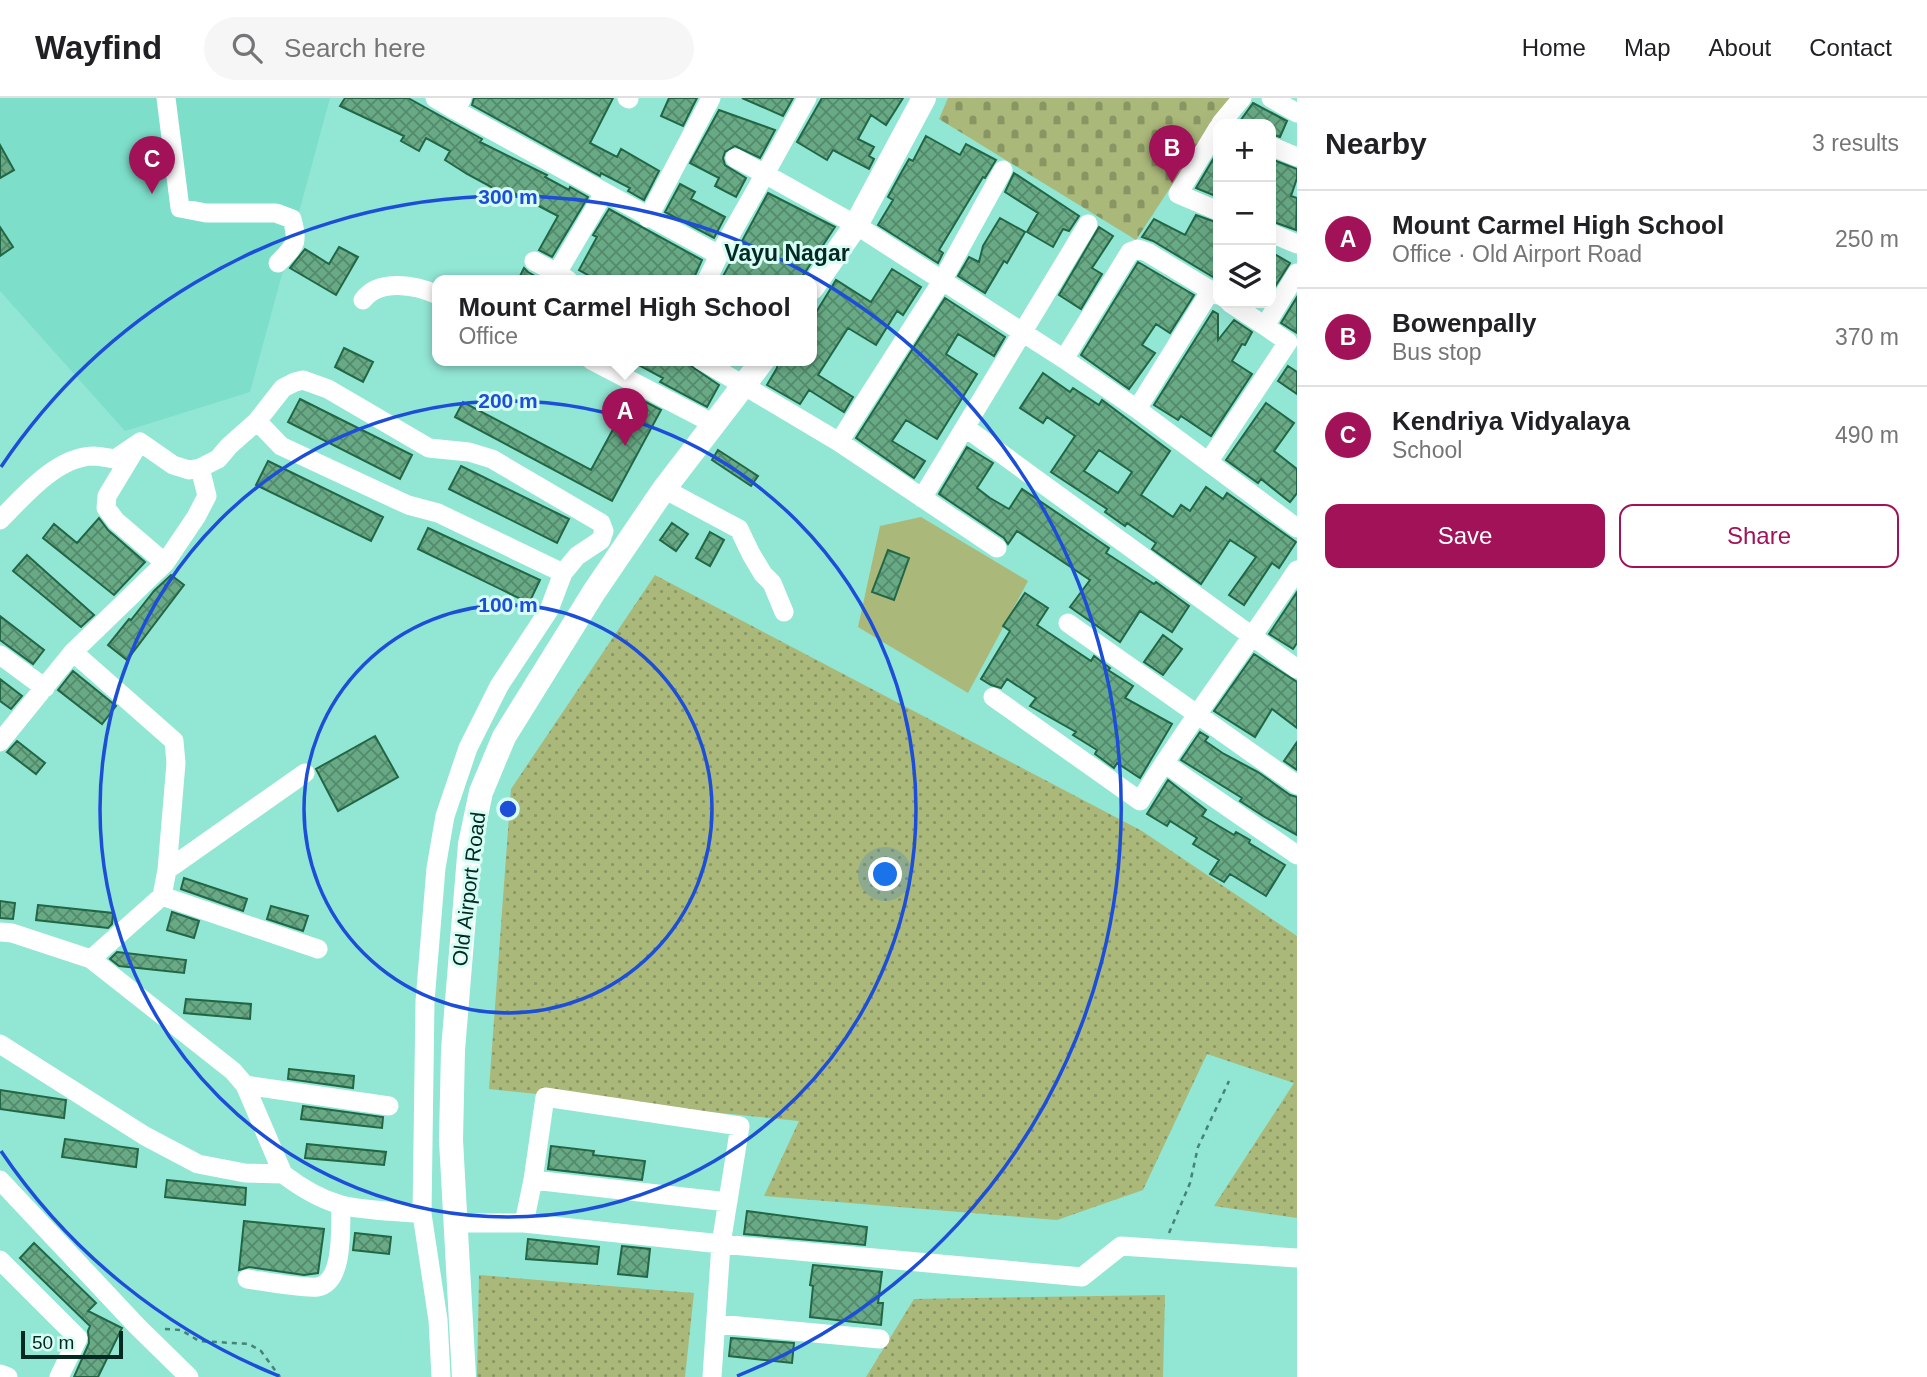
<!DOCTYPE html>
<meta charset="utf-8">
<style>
body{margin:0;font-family:Arial,sans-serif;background:#f6f6f6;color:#202124}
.controls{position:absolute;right:21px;top:21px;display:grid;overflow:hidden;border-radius:14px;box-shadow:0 7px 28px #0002}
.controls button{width:63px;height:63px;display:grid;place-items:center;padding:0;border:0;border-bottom:2px solid #e0e0e0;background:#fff;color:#202124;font:35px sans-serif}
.scale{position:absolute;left:21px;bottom:18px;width:102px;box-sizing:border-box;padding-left:7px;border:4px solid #042923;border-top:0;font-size:19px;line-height:24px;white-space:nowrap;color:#042923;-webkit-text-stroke:5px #d6fef4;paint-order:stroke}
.you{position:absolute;left:886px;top:777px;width:24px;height:24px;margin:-18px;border:5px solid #fff;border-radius:50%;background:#1a73e8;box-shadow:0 0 0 10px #1a73e833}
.badge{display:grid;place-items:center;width:46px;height:46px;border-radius:50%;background:#a11258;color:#fff;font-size:23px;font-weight:700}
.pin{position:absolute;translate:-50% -58px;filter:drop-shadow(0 2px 4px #0008)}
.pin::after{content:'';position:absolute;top:37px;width:24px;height:21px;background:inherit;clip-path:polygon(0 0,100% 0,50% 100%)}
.popup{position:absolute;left:432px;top:177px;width:385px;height:91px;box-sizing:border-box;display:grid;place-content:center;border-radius:14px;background:#fff;filter:drop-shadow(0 2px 5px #0005);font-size:23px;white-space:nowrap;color:#757577}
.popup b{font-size:26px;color:#202124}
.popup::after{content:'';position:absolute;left:50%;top:100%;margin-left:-14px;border:14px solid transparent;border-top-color:#fff}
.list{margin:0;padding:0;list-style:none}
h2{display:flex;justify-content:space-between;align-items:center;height:91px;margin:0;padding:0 28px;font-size:30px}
h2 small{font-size:23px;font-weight:400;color:#757577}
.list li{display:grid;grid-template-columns:46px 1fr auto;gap:21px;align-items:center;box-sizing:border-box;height:98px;padding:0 28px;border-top:2px solid #e0e0e0}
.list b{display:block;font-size:26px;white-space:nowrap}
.list p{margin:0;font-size:23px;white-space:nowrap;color:#757577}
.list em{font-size:23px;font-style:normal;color:#757577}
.actions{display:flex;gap:14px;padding:21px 28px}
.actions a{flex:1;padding:16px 0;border:2px solid #a11258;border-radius:14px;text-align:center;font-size:24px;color:#a11258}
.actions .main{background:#a11258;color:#fff}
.icon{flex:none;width:38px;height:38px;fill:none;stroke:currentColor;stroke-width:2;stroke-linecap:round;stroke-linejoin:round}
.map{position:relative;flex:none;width:1297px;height:1279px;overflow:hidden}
header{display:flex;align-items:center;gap:42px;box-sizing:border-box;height:98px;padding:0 35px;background:#fff;border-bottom:2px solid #e0e0e0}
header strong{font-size:33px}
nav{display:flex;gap:38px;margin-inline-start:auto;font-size:24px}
.search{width:490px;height:63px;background:#f6f6f6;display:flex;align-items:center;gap:18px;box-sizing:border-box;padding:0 24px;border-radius:38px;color:#757577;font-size:26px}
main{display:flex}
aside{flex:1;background:#fff}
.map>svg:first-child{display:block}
.built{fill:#7ddeca}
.grass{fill:url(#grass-dots)}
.cemetery{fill:url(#cemetery-stones)}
.park{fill:#aab87a}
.building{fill:url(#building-cross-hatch);stroke:#226645;stroke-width:2;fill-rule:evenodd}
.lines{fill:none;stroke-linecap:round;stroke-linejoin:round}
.path{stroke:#478277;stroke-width:2.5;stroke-dasharray:5 5;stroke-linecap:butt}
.minor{stroke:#fff;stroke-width:19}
.major{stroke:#fff;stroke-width:24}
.ring{fill:none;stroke:#1d4ed8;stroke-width:3.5}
.labels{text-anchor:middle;stroke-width:6;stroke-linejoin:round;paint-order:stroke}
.street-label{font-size:21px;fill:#042923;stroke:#d6fef4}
.neighbourhood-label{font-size:23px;font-weight:bold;fill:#042923;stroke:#d6fef4}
.centre{fill:#1d4ed8;stroke:#d6fef4;stroke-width:3.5}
.ring-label{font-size:21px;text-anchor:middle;font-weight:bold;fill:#1d4ed8;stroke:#d6fef4;stroke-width:6;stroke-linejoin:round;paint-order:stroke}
</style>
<header>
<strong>Wayfind</strong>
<div class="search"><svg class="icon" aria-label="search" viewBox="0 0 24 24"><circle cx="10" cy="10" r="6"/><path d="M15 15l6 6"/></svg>Search here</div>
<nav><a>Home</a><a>Map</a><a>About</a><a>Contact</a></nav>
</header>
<main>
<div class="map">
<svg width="1297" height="1279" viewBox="0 0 1297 1279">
<defs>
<pattern id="grass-dots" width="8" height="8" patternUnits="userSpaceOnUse" patternTransform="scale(1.75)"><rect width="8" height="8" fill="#aab87a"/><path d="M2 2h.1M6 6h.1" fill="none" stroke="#889664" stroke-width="1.8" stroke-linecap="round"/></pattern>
<pattern id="cemetery-stones" width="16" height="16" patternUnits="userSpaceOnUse" patternTransform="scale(1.75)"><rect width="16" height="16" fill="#aab87a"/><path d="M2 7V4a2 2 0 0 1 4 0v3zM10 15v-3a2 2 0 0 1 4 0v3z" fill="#889664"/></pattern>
<pattern id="building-cross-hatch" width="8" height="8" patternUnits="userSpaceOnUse" patternTransform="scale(1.75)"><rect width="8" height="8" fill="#68aa85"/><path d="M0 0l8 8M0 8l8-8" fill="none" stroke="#538a6c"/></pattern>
</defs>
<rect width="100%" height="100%" fill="#92e6d4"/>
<path class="built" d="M0,0H330L250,294L125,333L0,193Z"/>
<path class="grass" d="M655,477L1142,733L1297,838V1120L1214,1108L1294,985L1207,956L1143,1092L1057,1122L764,1098L799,1023L489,991L511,691Z
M479,1177L694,1195L685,1279H477Z
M1165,1197L1163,1279H866L914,1201Z"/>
<path class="cemetery" d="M948,0H1237L1204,38L1136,142L939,21Z"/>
<path class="park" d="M921,419L1028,483L968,595L858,529L880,428Z"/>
<path class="building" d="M345,0H408L482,41L480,44L547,77L545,79L569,92L570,89L588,99L552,159L539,152L558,118L508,92L506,97L467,76L445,62L450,53L426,40L419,53L401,43L404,38L340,8Z
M474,0H613L590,45L617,59L621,51L659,73L644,102L628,93L630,90L601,75L600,78L472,7Z
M669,0H697L683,28L661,18Z
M742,0H793L783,18Z
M822,0H903L886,27L871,17L858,41L874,49L869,58L874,61L869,71L833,52L827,62L797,44Z
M1253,5L1287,23L1280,39L1271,36V26H1238Z
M719,12L775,32L760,60L735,48L725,54L723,60L725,67L746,80L736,99L715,88L719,80L690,65Z
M926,38L960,57L966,46L996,62L985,80L983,79L939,152L943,155L938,165L878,127L893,102L888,99L901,75L909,61L913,63Z
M0,47L14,72L0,80Z
M1218,53V84L1213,97L1196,90Z
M1271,61L1297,71V80L1291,98L1297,100L1296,132L1271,123Z
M1014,75L1079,118L1069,133L1063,131L1053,149L1027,134L1038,115L1005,94Z
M680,86L695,94L691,101L725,119L714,140L665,114Z
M768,95L835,129L800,182H721Z
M609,111L702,162L693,182H597L579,172L597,139L593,137Z
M1196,117L1218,125V182L1153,143L1142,139L1154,121L1185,137Z
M1000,120L1025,134L1007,165L1004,163L985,195L958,178L969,159L979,164L983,148Z
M0,129L13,149L0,158Z
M1099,129L1113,138L1092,170L1102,176L1081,211L1059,197Z
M339,149L358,159L336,197L290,170L305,151L329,166Z
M1271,154L1290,165L1271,195Z
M1138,164L1194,197L1170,235L1156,226L1142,247L1155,255L1129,291L1081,257Z
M524,170L528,174L542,182H518Z
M892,171L921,189L903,217L897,213L876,247L848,230L818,277L853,299L844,314L809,292L800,306L767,287L777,270L778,262H812V221L836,182L871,204Z
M1297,199V235L1281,225Z
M945,200L1005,239L994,258L958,236L946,256L977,276L937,341L906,322L892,343L925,363L914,380L856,340Z
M1213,213L1218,216V242L1234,222L1252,234L1245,247L1242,246L1232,263L1252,276L1211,338L1181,318L1178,322L1154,307Z
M344,250L373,264L363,284L335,269Z
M618,262H682L719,287L707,309L660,284L663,280L637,266L634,271Z
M1288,268L1297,274V296L1278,283Z
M1043,275L1070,294L1073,290L1099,307L1102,302L1170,353L1141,397L1153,405L1173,419L1181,407L1190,413L1206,389L1223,401L1227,395L1296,444L1279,470L1272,465L1244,507L1229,497L1256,459L1230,442L1201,486L1152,451L1156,445L1127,425L1125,428L1105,414L1107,411L1051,374L1075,338L1047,319L1043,325L1020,310ZM1099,352L1132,374L1118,395L1084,373Z
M300,301L412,357L400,381L288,324Z
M640,301L661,312L612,403L455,319L463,304L591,372L617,324L625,328Z
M1266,305L1294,325L1274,353L1297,371V395L1290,404L1261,381L1258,385L1226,362Z
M967,349L993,365L977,390L990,400L1009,411L1022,391L1109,450L1106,455L1154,486L1156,484L1189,508L1172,534L1140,513L1120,544L1070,509L1090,482L1017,433L1008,446L1004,440L939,396Z
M718,352L758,378L751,388L712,362Z
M268,363L383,419L371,443L256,387Z
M461,368L569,421L557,445L449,391Z
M99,420L108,432L145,464L114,497L43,440L54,426L77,445Z
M672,425L688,436L676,453L660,442Z
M428,430L540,482L529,505L418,451Z
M710,434L724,442L710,468L696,460Z
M888,452L909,460L894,502L872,494Z
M27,457L94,517L81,529L13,473Z
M171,477L184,487L127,562L108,547L129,521L131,522L154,493Z
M1297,494V545L1293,551L1269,536Z
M1025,495L1048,510L1037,527L1091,563L1094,558L1110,570L1108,572L1133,588L1125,600L1172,626L1140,680L1117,665L1114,670L1095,656L1097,652L1073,637L1076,634L1030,608L1036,600L1007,581L1001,590L991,587L981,581L1010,533L1003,528Z
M0,518L44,552L33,566L0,542Z
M1163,537L1182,551L1163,577L1144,564Z
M1254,556L1297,584V630L1272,611L1255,639L1214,613Z
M73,573L116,608L102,626L58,592Z
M0,581L22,598L11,611L0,603Z
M1200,634L1208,639L1205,643L1224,656L1258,674L1290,697L1297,699V737L1263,718L1240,703L1242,700L1181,662Z
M375,638L398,679L338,713L316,671Z
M17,643L45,665L36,676L7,654Z
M1297,644V672L1284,663Z
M1168,682L1206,712L1202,718L1234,737L1236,734L1250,742L1249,745L1285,767L1266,798L1230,776L1224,784L1210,776L1219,762L1193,746L1197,740L1170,723L1167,728L1147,716Z
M184,780L247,801L243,813L181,791Z
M0,803L15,805L13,821L0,820Z
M38,807L113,815L112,826L108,830L36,822Z
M271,808L308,818L303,833L267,821Z
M172,814L199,823L194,840L167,832Z
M117,854L186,862L184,875L119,868L110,861Z
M186,901L251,906L250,921L184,915Z
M289,971L354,978L353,990L288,981Z
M0,992L66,1002L64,1020L0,1011Z
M303,1008L383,1019L382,1030L301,1021Z
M65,1041L138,1051L136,1069L62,1059Z
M307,1046L386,1054L384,1067L305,1060Z
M551,1048L594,1053L593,1057L645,1063L642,1082L548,1071Z
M167,1082L246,1090L245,1107L165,1099Z
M747,1113L867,1129L865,1147L744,1136Z
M244,1123L324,1131L318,1175L304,1177L249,1169L239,1172Z
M355,1135L391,1139L389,1156L353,1152Z
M528,1141L599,1149L597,1166L526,1161Z
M34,1145L96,1205L88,1213L122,1230L98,1279H74L89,1245L88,1233L90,1228L20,1160Z
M622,1148L650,1151L647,1179L618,1176Z
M813,1167L882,1174L878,1205H883L881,1227L810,1219L813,1188L810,1187Z
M731,1240L794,1245L792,1265L729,1258Z"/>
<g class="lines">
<path class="path" d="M1169,1135L1190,1085L1198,1049L1229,983
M165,1231L181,1232L199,1243L249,1246L261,1253L280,1279"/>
<path class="minor" d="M166,0L180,110L206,115H276L292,121C299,146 295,147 278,165
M435,0L455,12
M462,0L455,12L719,157L765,76L856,127L1064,261L1137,311L1297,430
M627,0L629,1
M1271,0L1297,15
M1221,25L1242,0
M1218,30L1178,96L1218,113
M1271,48L1297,59
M735,60L765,76L807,0
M648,120L711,0
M1271,135L1297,146
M534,163L557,175
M568,182L557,175L604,95
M707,182L719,157
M363,202C379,180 416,187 438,197
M1230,205L1265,228
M1064,261L1130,154L1138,151L1147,154L1218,197
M591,262L714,326
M701,262L839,344L997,450
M1137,311L1211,192
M257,323L281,348L408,407L438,415L563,475
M966,330L1297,571
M839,344L942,183L1003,72
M1209,363L1288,244L1265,228L1297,175
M664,391L739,431L751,456L763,476L772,485L784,514
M922,400L1088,126
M0,422C24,398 56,359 93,358C100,358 108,360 115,361L140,344L173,367L189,372L200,370L218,361L229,348L257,323L283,290L295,284L303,282L328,291L429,350L469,354L492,361L601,425L604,433L601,442L577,458L563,475L549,512L499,588L468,650L445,718L436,770L425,903L422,1116L438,1222L441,1279
M165,465L196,419L207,398L200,370
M1068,525L1297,687
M0,557L45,590
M993,599L1140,703C1189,623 1246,550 1297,472
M0,644L73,554
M1164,665L1297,757
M167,772L305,675
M162,798L318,851
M0,834L12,835L91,861L233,973L245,987L389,1008
M91,861L162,798L167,772L176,665L174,643L73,554L165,465L116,423L106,410L107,398L136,350
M0,946L145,1038L198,1066L245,1075L283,1076
M245,987L283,1076C300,1089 320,1101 341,1107C366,1113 396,1113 422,1116
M0,1082L137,1228L189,1279
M533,1082L728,1104
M457,1125H524L721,1146L1082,1179L1121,1148L1297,1160
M524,1125L533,1082L545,999L740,1028L721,1146L712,1279
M0,1162L78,1240L59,1279
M247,1181C262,1183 304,1191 317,1189C345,1185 340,1127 341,1107
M717,1226L880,1241
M0,1276L8,1279"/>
<path class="major" d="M812,190L856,127L924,0
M464,1279L451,1042L453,952L470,746L481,694L504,639L594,494L664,391L763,262"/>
</g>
<g class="ring">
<circle cx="508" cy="711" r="204"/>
<circle cx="508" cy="711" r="408"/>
<path d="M279 1278A612 612 0 0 1 1 1053M1 369A612 612 0 1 1 737 1278"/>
</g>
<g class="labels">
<g class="street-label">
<text transform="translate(469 791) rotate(-83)" y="7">Old Airport Road</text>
</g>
<g class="neighbourhood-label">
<text x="787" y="163">Vayu Nagar</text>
</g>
</g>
<circle cx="508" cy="711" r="10" class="centre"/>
<g class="ring-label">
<text x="508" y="106">300 m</text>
<text x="508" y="310">200 m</text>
<text x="508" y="514">100 m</text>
</g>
</svg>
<div class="controls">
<button>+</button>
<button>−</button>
<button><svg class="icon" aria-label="layers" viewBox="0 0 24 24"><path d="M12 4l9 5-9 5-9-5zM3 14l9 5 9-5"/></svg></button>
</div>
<div class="scale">50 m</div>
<div class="you"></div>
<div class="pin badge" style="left:625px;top:348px">A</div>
<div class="popup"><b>Mount Carmel High School</b>Office</div>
<div class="pin badge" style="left:1172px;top:85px">B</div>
<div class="pin badge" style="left:152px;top:96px">C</div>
</div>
<aside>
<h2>Nearby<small>3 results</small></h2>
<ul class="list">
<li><span class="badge">A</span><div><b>Mount Carmel High School</b><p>Office · Old Airport Road</p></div><em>250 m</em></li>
<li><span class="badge">B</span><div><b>Bowenpally</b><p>Bus stop</p></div><em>370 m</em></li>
<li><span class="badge">C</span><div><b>Kendriya Vidyalaya</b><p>School</p></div><em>490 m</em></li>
</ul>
<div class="actions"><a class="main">Save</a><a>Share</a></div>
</aside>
</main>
